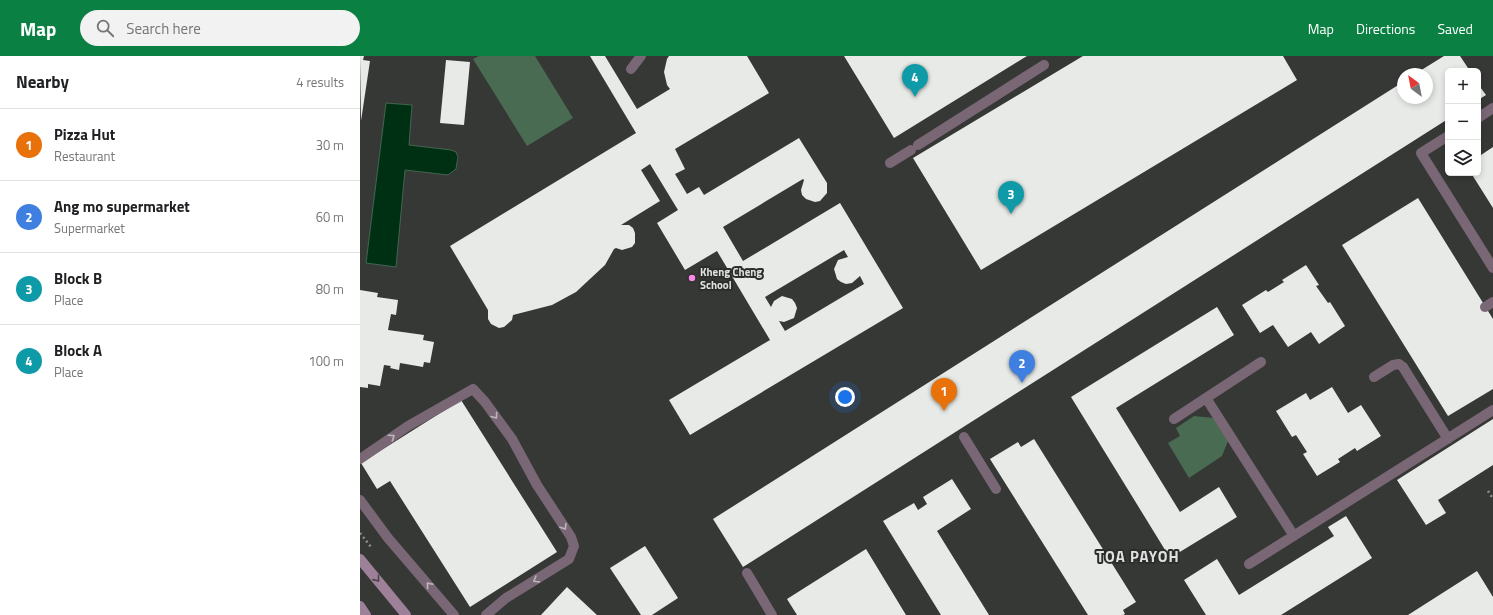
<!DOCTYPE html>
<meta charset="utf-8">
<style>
body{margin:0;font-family:"Titillium Web",sans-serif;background:#f2f2f2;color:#202124}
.controls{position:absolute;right:12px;top:12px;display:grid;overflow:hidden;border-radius:6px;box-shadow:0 2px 6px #0003}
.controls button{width:36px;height:36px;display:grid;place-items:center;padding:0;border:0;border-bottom:1px solid #e0e0e0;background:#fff;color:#202124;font:20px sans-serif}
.compass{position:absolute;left:1037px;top:12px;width:36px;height:36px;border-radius:50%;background:#fff;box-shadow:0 2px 6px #0003;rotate:328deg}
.you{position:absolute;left:485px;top:341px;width:14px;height:14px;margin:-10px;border:3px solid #fff;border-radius:50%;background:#1a73e8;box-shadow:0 0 0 6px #1a73e833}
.badge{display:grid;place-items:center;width:26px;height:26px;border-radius:50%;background:#0b8043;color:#fff;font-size:13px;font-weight:700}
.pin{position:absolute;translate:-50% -33px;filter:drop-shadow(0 1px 2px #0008)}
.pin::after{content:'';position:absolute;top:21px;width:14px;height:12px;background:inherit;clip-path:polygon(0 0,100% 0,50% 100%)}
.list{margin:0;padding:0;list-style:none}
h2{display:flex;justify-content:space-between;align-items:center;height:52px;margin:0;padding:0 16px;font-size:17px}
h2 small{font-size:13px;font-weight:400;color:#757577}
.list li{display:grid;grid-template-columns:26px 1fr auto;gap:12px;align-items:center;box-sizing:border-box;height:72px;padding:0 16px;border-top:1px solid #e0e0e0}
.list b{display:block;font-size:15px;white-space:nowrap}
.list p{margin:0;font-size:13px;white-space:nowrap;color:#757577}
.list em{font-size:13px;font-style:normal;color:#757577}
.icon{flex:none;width:22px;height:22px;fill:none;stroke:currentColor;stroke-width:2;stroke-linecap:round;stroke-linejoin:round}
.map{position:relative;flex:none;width:1133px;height:559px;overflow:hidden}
header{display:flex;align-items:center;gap:24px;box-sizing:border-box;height:56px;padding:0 20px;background:#0b8043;color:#fff}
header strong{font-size:19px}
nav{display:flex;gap:22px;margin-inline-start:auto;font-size:14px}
.search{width:280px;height:36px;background:#f2f2f2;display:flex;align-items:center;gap:10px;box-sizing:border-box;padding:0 14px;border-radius:22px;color:#757577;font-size:15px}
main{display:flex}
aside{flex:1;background:#fff}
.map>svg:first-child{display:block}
.green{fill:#496b51}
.water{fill:#003013;stroke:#436550}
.building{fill:#e7eae7;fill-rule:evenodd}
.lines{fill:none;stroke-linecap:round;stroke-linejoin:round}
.path{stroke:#8e908e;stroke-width:2.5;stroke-dasharray:2 3;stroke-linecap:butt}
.lane{stroke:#7a6776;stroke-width:10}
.secondary{stroke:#9e8199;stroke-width:10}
.oneway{stroke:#bcb6bb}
.oneway2{stroke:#484347}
.poi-dot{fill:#f987e8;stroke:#2c2e2c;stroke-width:1.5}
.labels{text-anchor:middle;stroke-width:4;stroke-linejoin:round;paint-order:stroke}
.poi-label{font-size:11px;font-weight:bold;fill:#e0e1e0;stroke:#2c2e2c;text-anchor:start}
.district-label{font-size:15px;font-weight:bold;letter-spacing:1px;fill:#e0e1e0;stroke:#2c2e2c}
</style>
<header>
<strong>Map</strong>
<div class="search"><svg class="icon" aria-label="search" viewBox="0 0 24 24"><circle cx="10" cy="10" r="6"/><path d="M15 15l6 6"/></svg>Search here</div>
<nav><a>Map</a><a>Directions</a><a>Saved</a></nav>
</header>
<main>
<aside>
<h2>Nearby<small>4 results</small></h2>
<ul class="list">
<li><span class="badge" style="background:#e8710a">1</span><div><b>Pizza Hut</b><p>Restaurant</p></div><em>30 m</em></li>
<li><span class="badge" style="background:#3f7fe0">2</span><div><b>Ang mo supermarket</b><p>Supermarket</p></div><em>60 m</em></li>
<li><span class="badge" style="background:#0f9aa8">3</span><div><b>Block B</b><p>Place</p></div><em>80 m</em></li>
<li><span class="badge" style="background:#0f9aa8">4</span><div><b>Block A</b><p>Place</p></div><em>100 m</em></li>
</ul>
</aside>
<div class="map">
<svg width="1133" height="559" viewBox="0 0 1133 559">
<rect width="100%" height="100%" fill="#363836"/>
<path class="green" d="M119,0H175L213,62L167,90L113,3Z
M834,360L854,362L868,385L862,400L829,422L808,387L820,380L816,372Z"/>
<path class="water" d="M26,47L52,49L49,89L91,94L96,96L98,101L96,113L88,119L45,114L36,211L6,207Z"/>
<path class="building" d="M0,0H4L3,4L10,5L1,65Z
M230,0H245L277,53L310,33L307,29L304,16L307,3L309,0H387L409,37L315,93L325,113L315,118L327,138L339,131L344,139L439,82L467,127V137L460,145L455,146L446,143L442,139L441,134L444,124L443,123L363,171L383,205L480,147L543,252L330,379L309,344L410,284L357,195L325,214L297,167L318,154L290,108L281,114L300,145L261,169H269L273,172L275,177V187L272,191L262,194L256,192L254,193L245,209L216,236L192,249L153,259L152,264L144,271L139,272L131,268L128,263V254L90,190L276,77ZM484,194L488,201L478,204L474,213L477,223L481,226L486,228L492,227L500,220L504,228L425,275L419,265L424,266L434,262L437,252L435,247L432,243L422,240L414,245L411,251L405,241Z
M484,0H667L534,82Z
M723,0H923L937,24L621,214L553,102Z
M1084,0H1100L1110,15H1088V63L383,511L353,463L1043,26V42H1067V18H1055Z
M86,4L110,6L104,69L80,67Z
M1118,28L1126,39L1118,44Z
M1133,91V152L1111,117H1118V101Z
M1058,142L1133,263V333L1088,360L982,189Z
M946,209L959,229L956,230L968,247L970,246L985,270L959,288L951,276L928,291L913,269L900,277L882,249L906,234L908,236L924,226L922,224Z
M0,234L18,237L17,241L38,244L36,259L31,258L28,274L64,279L63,284L74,286L70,307L64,306L63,311L40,307L39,314L30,312L31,310L24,309L20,330L8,328V332L0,331Z
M857,251L874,279L756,352L820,456L859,431L877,461L810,502L711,341Z
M972,331L988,357L1001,349L1021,380L997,395L995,392L978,403L980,406L957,420L943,398L947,396L936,379L932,381L916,355L946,337L950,344Z
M101,344L197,496L110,551L30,425L17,433L1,407Z
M1133,363V409L1078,444L1086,457L1066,469L1037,424Z
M674,383L776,546L763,554L765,558L763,559H728L630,403L658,386L661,391Z
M592,423L611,453L577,475L629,559H581L523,465L554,447L558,454L567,448L563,441Z
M986,460L1012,502L921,559H846L824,524L857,503L879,539L974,480L968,471Z
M285,490L318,542L292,559H281L250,512Z
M506,493L546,559H437L427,543Z
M1117,515L1133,541V559H1048Z
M207,531L237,559H181Z"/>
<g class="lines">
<path class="path" d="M1128,435L1133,443
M0,477L11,491"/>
<path class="lane" d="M271,13L281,0
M1118,62L1133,52
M1088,80L1061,97L1133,212
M558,89L684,9
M530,107L551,94
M1125,251L1133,246
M1014,321L1033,309L1039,308L1043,311L1088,383
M846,342L934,480
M814,363L901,306
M604,381L636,433
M0,403L48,370L113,333L125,346L152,383L177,429L211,481L214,490L209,503L146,542L126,559
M0,444L28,482L94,559
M889,508L1133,354
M387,517L412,559"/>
<path class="secondary" d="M0,503L46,559
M0,550L6,559"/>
</g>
<defs><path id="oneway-chevron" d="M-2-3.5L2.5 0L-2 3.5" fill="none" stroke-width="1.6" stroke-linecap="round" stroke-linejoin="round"/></defs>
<g class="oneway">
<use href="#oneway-chevron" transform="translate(135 360) rotate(53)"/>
<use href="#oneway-chevron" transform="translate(32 381) rotate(-34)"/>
<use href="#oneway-chevron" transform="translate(204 471) rotate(58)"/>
<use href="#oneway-chevron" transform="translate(176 524) rotate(150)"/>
<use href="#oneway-chevron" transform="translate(69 529) rotate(-131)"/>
</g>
<use class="oneway2" href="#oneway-chevron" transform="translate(17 523) rotate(51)"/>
<circle class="poi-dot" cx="332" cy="222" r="4"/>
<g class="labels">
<g class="poi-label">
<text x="340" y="220">Kheng Cheng<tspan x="340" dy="13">School</tspan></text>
</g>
<g class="district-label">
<text x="778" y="506">TOA PAYOH</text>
</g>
</g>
</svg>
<div class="controls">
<button>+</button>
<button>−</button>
<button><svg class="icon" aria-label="layers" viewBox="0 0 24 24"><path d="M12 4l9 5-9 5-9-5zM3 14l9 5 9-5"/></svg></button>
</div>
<svg class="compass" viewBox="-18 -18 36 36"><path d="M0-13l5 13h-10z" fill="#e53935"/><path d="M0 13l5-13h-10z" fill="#757577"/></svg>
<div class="you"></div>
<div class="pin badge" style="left:584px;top:355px;background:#e8710a">1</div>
<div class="pin badge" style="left:662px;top:327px;background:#3f7fe0">2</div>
<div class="pin badge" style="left:651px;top:158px;background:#0f9aa8">3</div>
<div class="pin badge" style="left:555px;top:41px;background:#0f9aa8">4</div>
</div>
</main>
